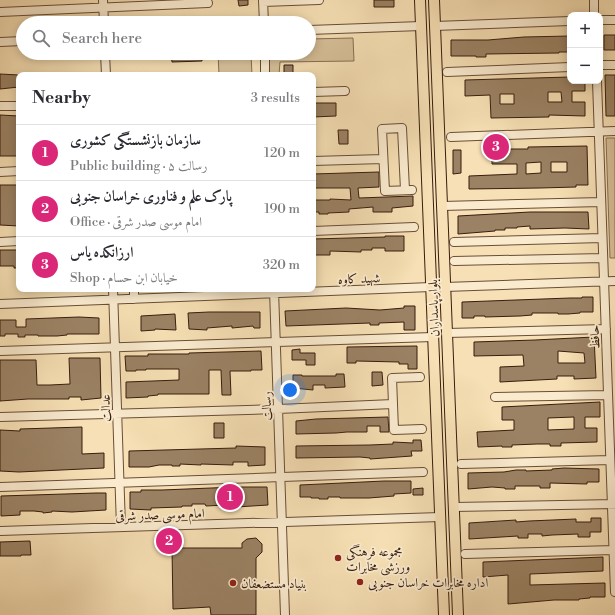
<!DOCTYPE html>
<meta charset="utf-8">
<style>
body{margin:0;font-family:"Libre Bodoni",Amiri,serif;background:#f2f2f3;color:#2b2b33}
.controls{position:absolute;right:12px;top:12px;display:grid;overflow:hidden;border-radius:8px;box-shadow:0 2px 10px #0003}
.controls button{width:36px;height:36px;display:grid;place-items:center;padding:0;border:0;border-bottom:1px solid #e1e1e2;background:#fff;color:#2b2b33;font:20px sans-serif}
.you{position:absolute;left:290px;top:390px;width:14px;height:14px;margin:-10px;border:3px solid #fff;border-radius:50%;background:#1a73e8;box-shadow:0 0 0 6px #1a73e833}
.badge{display:grid;place-items:center;width:26px;height:26px;border-radius:50%;background:#db2777;color:#fff;font-size:13px;font-weight:700}
.pin{position:absolute;translate:-50% -50%;border:2px solid #fff;box-shadow:0 1px 4px #0006}
.list{margin:0;padding:0;list-style:none}
h2{display:flex;justify-content:space-between;align-items:center;height:52px;margin:0;padding:0 16px;font-size:17px}
h2 small{font-size:13px;font-weight:400;color:#7c7c81}
.list li{display:grid;grid-template-columns:26px 1fr auto;gap:12px;align-items:center;box-sizing:border-box;height:56px;padding:0 16px;border-top:1px solid #e1e1e2}
.list b{display:block;font-size:15px;white-space:nowrap}
.list p{margin:0;font-size:13px;white-space:nowrap;color:#7c7c81}
.list em{font-size:13px;font-style:normal;color:#7c7c81}
.icon{flex:none;width:22px;height:22px;fill:none;stroke:currentColor;stroke-width:2;stroke-linecap:round;stroke-linejoin:round}
.map{position:relative;flex:none;width:615px;height:615px;overflow:hidden}
.search{position:absolute;background:#fff;box-shadow:0 2px 10px #0003;left:16px;top:16px;width:300px;height:44px;display:flex;align-items:center;gap:10px;box-sizing:border-box;padding:0 14px;border-radius:22px;color:#7c7c81;font-size:15px}
.panel{position:absolute;background:#fff;box-shadow:0 2px 10px #0003;left:16px;top:72px;width:300px;height:220px;border-radius:8px}
.map>svg:first-child{display:block}
.green{fill:#d7bf98;stroke:#886e52}
.building{fill:#9b8264;stroke:#381d0d;fill-rule:evenodd}
.lines{fill:none;stroke-linecap:round;stroke-linejoin:round}
.minor-casing{stroke:#684e37;stroke-width:10}
.major-casing{stroke:#381d0d;stroke-width:12}
.minor{stroke:#faebcf;stroke-width:8}
.major{stroke:#f7e0b5;stroke-width:10}
.poi-dot{fill:#8f2418;stroke:#faebcf;stroke-width:1.5}
.labels{text-anchor:middle;stroke-width:3.5;stroke-linejoin:round;paint-order:stroke}
.street-label{font-size:13px;fill:#381d0d;stroke:#faebcf}
.poi-label{font-size:13px;fill:#381d0d;stroke:#faebcf;text-anchor:start}
</style>
<div class="map">
<svg width="615" height="615" viewBox="0 0 615 615">
<rect width="100%" height="100%" fill="#f7e0b5"/>
<filter id="stains"><feTurbulence type="fractalNoise" baseFrequency=".005" numOctaves="4"/><feColorMatrix values="0 0 0 0 .2 0 0 0 0 .09 0 0 0 0 .02 0 0 0 .5 -.17"/></filter>
<radialGradient id="worn" r=".72"><stop offset=".6" stop-color="#630" stop-opacity="0"/><stop offset="1" stop-color="#630" stop-opacity=".3"/></radialGradient>
<path class="green" d="M353,38L354,61L280,62L279,75H268V53H309V39Z
M218,53H251L252,75H219Z
M606,138H615V258H610Z"/>
<path class="building" d="M238,0H248V5L239,6Z
M374,0H394V7H374Z
M604,35H615V50H604Z
M570,36V52H559V53L486,54V57H476V56H451V40H488L524,37Z
M171,53H202V61L172,62Z
M284,65H293V75H284Z
M0,74L19,75V87L0,89Z
M605,75H615V116H606Z
M570,77V81H585V91H572V102H585V116L549,115V117L491,118L490,95L465,96V80ZM548,92H561L562,102H548ZM500,94H514V104H500Z
M313,103H336V116L313,117Z
M0,115L19,116L18,156H0Z
M338,130H348V144H339Z
M587,146L588,185H576V187L540,188L469,189V176L517,174V164H492V149H528V147ZM541,162V173L526,174V163ZM551,162H567V172H551Z
M453,150H461V173L453,174Z
M379,172V187L358,188L359,198L413,196V206L392,208V212H373V207L349,209V212L328,213V214H319V212H313V200H330V199L351,200L350,188H313V174Z
M0,185H19V226L0,225Z
M530,212H588L589,229L565,228L530,229V226L517,227V228H505V230H495V231L458,234V216Z
M385,236H404V251H385V248H372V250H361V252L330,251V255H313V239L385,237Z
M0,250H19V268H14V266H0Z
M582,297H593V312H580V313L568,314H558V313H532V315L520,316L485,317V316H474V318H462V302L570,298H582Z
M404,306H415V330H404V322L379,323V325H370V323L286,326L285,311L346,308L380,310L404,308Z
M209,312H260V328H254L253,326L232,328V326L207,328V330L189,329L188,313Z
M175,314L176,330L155,329V330L141,331V316Z
M79,317L99,318V334H67V335L57,336H38V335H25V337H18V334H5V336H0V320H16V327H26V319Z
M594,337L596,378L574,379V376H557V379L500,382V367L524,366L523,355L474,356V342L535,340ZM558,351L584,353L585,363H558Z
M417,346V369H408V364H399V362L356,361V363H347V347Z
M300,349V353H315V365H306V360H292V350Z
M261,351L262,370H251V371H230L231,395H222L221,370H209V394H158V395L148,396V397L126,398V382L179,380V369H146V370H136V371H126L125,356H148V354H189V353Z
M69,358H100L101,398L81,400V397H69V399H28L0,401V360H36L37,385H50L70,384Z
M372,372H382L383,385L372,386Z
M336,374H344L345,387L325,388V385H313V390L293,388V375H302V376H336Z
M600,402V417H585V428H597V442L561,443V446H550V444H537L512,445V447H502V446L478,447L477,432L514,430V420H502V407ZM574,417V429L548,430V418Z
M388,417L389,432H380V426H367V432H347L336,433L296,434V421L316,419Z
M214,423H224V438H214Z
M82,427V454L104,453V468L19,472L0,471V430L20,431V429Z
M413,440H421L422,451H411L412,456L370,459V458L360,457L296,458V446L370,445L393,444V442L413,443Z
M236,446L265,447V465L248,466V462H233V465L201,464V465L180,464V466H172V465H159L149,467H129V451L236,448Z
M564,468L599,469V482H587V484L550,483V488H540V486H515V489H505V488L492,487L468,489V473L504,472L516,470H526V471L552,470V469Z
M384,481H411V493L394,494V496L369,498H340V497H328V499H319V498H311V497H300V485Z
M236,487H267L268,505L236,507L226,506V505L206,506L205,504H192V506H182V507L151,508V510L130,509V492H141V490H162Z
M423,488V495H413V489Z
M96,493H106V510L72,512L52,511V512L43,513V512L34,511H20V515L1,516V496Z
M591,518H601V532H590V537H578V534L552,535L542,536V534H528V538H518V536L469,539V523L516,520V522L529,521L576,519V522H591Z
M256,538L262,544V552L256,558V615H211L210,607L173,609L172,548H242V543L247,539Z
M30,541L31,555H21V556H0V542Z
M603,557V571L530,574V585L605,583V597H590V598L579,599V600H554L508,604V575L483,577V562Z"/>
<g class="lines">
<g class="minor-casing">
<path id="minor" d="M103,0L104,23
M263,0L264,23
M594,0V15
M263,2L319,0
M0,12L208,3
M600,20H615
M435,26L570,21
M309,30L421,26
M0,42L23,41
M105,53L106,75
M265,53V75
M600,65H615
M447,72L570,67
M597,81L615,592
M313,92L345,91
M0,106H19
M451,137L615,131
M313,161L383,159
M0,172L19,171
M405,190L402,128L382,129L385,191L412,190
M442,206L601,202
M313,231L414,227
M0,242L19,241
M454,242L602,238
M454,261L603,258
M445,287L615,281
M113,289L121,527
M134,289V299
M274,290L285,615
M0,304L431,287
M447,333L606,329
M0,351L433,337
M420,377L392,378L394,430L422,429
M495,397L608,395
M0,417L278,409L393,404
M461,464L610,460
M0,487L423,472
M454,507L615,504
M0,531L440,517
M465,554L615,550"/>
</g>
<g class="major-casing">
<path id="major" d="M420,0L444,615
M434,0L458,615"/>
</g>
<use href="#minor" class="minor"/>
<use href="#major" class="major"/>
</g>
<g class="poi-dot">
<circle cx="338" cy="558" r="4"/>
<circle cx="360" cy="582" r="4"/>
<circle cx="233" cy="583" r="4"/>
</g>
<g class="labels">
<g class="street-label">
<text transform="translate(359 278) rotate(-2)" y="5">شهید کاوه</text>
<text transform="translate(433 308) rotate(-92)" y="5">بلوار پاسداران</text>
<text transform="translate(594 337) rotate(-92)" y="5">حافظ</text>
<text transform="translate(266 406) rotate(-92)" y="5">رسالت</text>
<text transform="translate(105 408) rotate(-92)" y="5">عدالت</text>
<text transform="translate(160 514) rotate(-2)" y="5">امام موسی صدر شرقی</text>
</g>
<g class="poi-label">
<text x="346" y="556">مجموعه فرهنگی<tspan x="346" dy="15">ورزشی مخابرات</tspan></text>
<text x="368" y="587">اداره مخابرات خراسان جنوبی</text>
<text x="241" y="588">بنیاد مستضعفان</text>
</g>
</g>
<rect width="100%" height="100%" filter="url(#stains)"/>
<rect width="100%" height="100%" fill="url(#worn)"/>
</svg>
<div class="controls">
<button>+</button>
<button>−</button>
</div>
<div class="you"></div>
<div class="pin badge" style="left:230px;top:497px">1</div>
<div class="pin badge" style="left:169px;top:541px">2</div>
<div class="pin badge" style="left:496px;top:147px">3</div>
<div class="search"><svg class="icon" aria-label="search" viewBox="0 0 24 24"><circle cx="10" cy="10" r="6"/><path d="M15 15l6 6"/></svg>Search here</div>
<section class="panel">
<h2>Nearby<small>3 results</small></h2>
<ul class="list">
<li><span class="badge">1</span><div><b>سازمان بازنشستگی کشوری</b><p>Public building · رسالت ۵</p></div><em>120 m</em></li>
<li><span class="badge">2</span><div><b>پارک علم و فناوری خراسان جنوبی</b><p>Office · امام موسی صدر شرقی</p></div><em>190 m</em></li>
<li><span class="badge">3</span><div><b>ارزانکده یاس</b><p>Shop · خیابان ابن حسام</p></div><em>320 m</em></li>
</ul>
</section>
</div>
